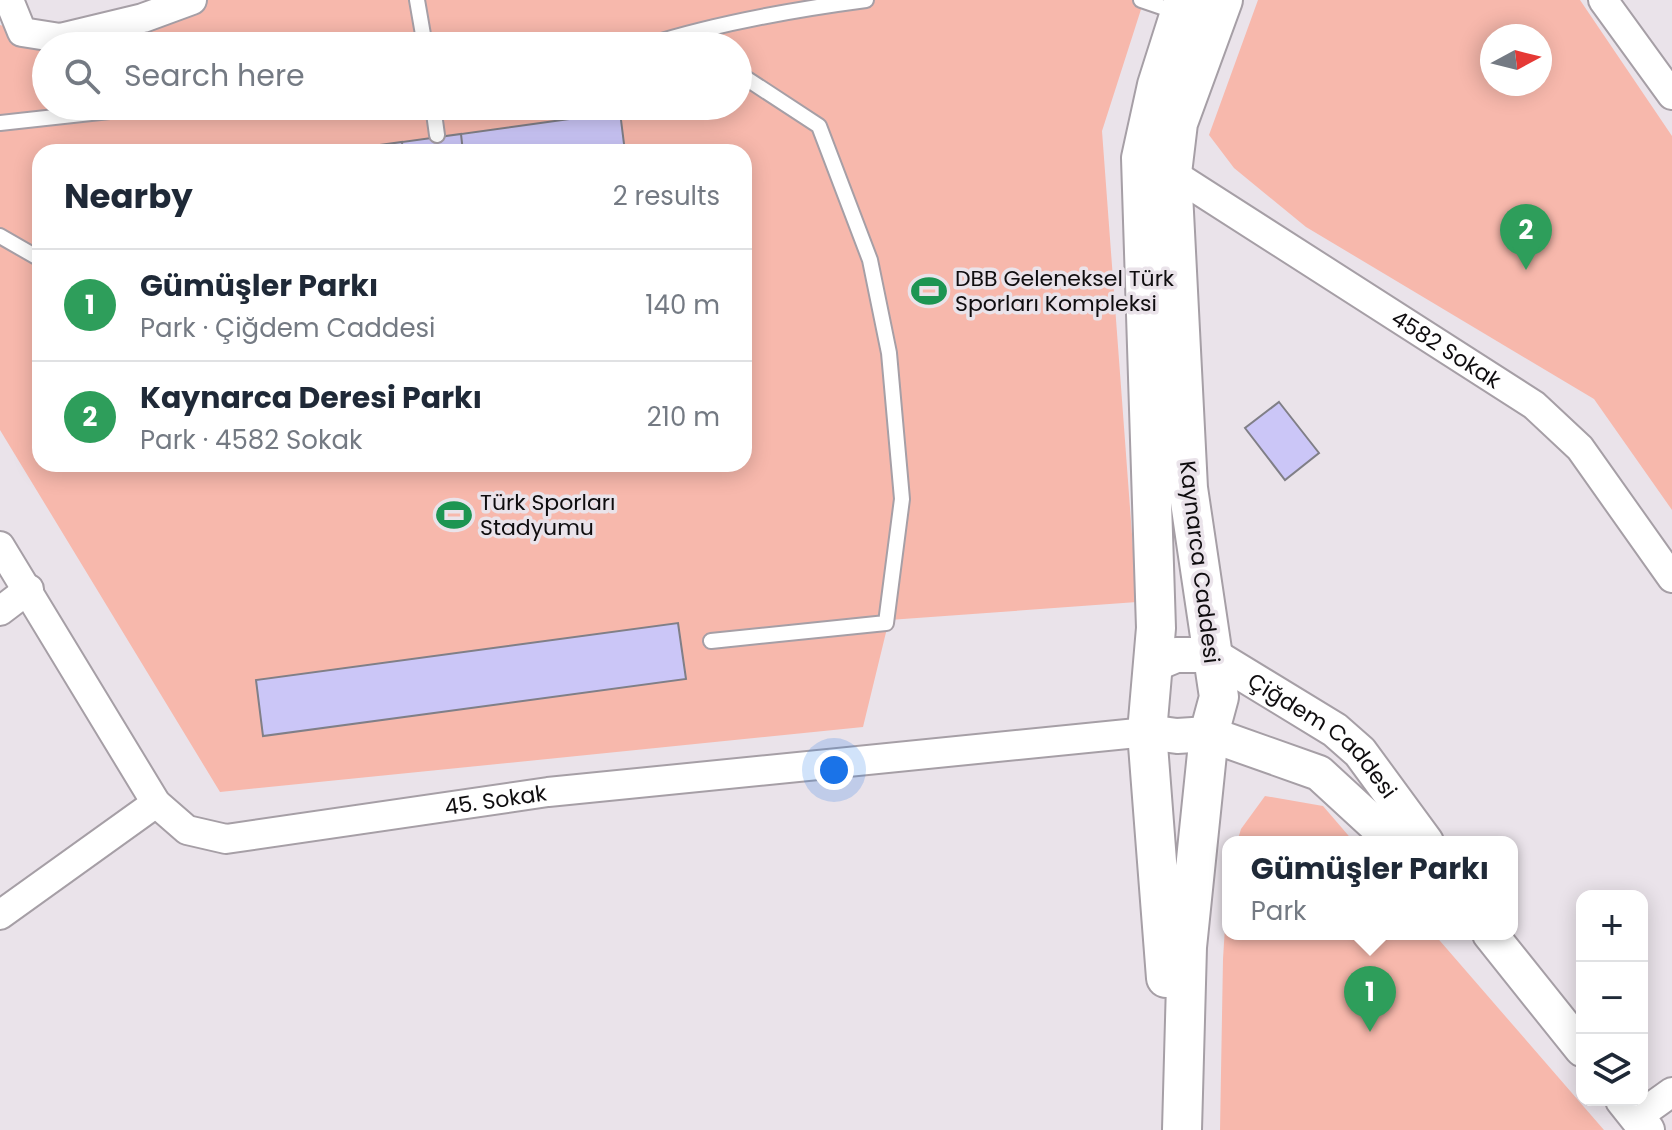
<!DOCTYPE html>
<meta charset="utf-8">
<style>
body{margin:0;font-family:Poppins,sans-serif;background:#f6f6f7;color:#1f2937}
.controls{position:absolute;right:24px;bottom:24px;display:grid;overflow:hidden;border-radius:16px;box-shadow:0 4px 20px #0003}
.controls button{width:72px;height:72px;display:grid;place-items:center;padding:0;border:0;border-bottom:2px solid #e0e1e3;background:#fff;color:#1f2937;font:40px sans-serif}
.compass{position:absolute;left:1480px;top:24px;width:72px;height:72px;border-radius:50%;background:#fff;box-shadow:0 4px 20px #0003;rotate:83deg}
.you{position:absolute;left:834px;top:770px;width:28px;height:28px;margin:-20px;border:6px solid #fff;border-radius:50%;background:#1a73e8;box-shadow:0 0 0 12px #1a73e833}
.badge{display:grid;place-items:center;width:52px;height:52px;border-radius:50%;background:#1d9552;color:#fff;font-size:26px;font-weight:700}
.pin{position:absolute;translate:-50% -66px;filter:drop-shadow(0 2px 4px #0008)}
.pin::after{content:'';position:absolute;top:42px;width:28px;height:24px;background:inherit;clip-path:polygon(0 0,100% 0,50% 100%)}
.popup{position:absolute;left:1222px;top:836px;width:296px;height:104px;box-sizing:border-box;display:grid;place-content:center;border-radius:16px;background:#fff;filter:drop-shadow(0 2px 6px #0005);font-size:26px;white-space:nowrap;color:#747a83}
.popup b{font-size:30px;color:#1f2937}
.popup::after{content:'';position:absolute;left:50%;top:100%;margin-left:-16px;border:16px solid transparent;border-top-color:#fff}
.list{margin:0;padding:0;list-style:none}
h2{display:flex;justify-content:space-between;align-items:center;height:104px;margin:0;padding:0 32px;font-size:34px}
h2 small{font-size:26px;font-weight:400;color:#747a83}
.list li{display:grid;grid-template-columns:52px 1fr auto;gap:24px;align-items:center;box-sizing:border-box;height:112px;padding:0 32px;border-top:2px solid #e0e1e3}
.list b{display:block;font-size:30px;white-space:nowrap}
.list p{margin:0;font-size:26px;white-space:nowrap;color:#747a83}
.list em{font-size:26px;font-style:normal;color:#747a83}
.icon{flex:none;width:44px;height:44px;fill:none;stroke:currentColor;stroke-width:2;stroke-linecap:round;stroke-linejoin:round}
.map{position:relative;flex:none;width:1672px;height:1130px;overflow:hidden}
.search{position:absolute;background:#fff;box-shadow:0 4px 20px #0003;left:32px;top:32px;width:720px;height:88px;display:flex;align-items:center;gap:20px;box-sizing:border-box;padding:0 28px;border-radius:44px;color:#747a83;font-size:30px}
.panel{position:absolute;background:#fff;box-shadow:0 4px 20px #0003;left:32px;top:144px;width:720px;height:328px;border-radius:24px}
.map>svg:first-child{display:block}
.green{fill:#f7b8ac;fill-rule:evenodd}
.building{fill:#cbc6f7;stroke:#807f87;stroke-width:2}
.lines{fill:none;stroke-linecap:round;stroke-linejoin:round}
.service-casing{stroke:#a69fa6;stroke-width:18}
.minor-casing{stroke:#a69fa6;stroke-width:32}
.tertiary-casing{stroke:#a69fa6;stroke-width:38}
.secondary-casing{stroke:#a69fa6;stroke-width:42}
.service{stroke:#fff;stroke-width:14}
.minor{stroke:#fff;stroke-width:28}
.tertiary{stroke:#fff;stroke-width:34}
.secondary{stroke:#fff;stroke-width:38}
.labels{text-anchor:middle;stroke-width:7;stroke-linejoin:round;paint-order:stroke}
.poi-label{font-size:22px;fill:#0f0d0f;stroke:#eae3ea;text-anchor:start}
.street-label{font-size:22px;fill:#0f0d0f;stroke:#eae3ea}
</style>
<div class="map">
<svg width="1672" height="1130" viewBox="0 0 1672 1130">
<rect width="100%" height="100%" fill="#eae3ea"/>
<path class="green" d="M207,0H1144L1102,131L1137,602L889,620L863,727L220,792L0,430V25L78,46H46V106H738V46H80L143,18ZM40,152H744V464H40Z
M1258,0H1580L1672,136V510L1594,399L1306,227L1234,168L1209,135ZM1492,36H1540V84H1492Z
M1265,796L1323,806L1354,842H1237L1241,829Z
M1228,878V934H1434L1604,1130H1220L1223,959Z"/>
<path class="building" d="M620,112L625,152H463L461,134Z
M461,134L463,152H403L402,142Z
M402,142L403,152H329Z
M1279,402L1319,453L1285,480L1245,428Z
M678,623L686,679L263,736L256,680Z"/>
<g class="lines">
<g class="service-casing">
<path id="service" d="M417,0L425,46
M1141,0L1179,13
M645,46C717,23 790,10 866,0
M433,106L437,135
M0,123L155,106
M0,236L40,259
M711,641L886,623L902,499L889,353L870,260L819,126L738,73"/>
</g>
<g class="minor-casing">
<g id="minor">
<path d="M9,0L22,32L60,38L143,18L192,0"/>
<path d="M1603,0L1672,95"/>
<path id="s1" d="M1172,173L1534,405L1580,448L1672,578"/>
<path id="s2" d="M0,546L156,803L187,830L226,839L548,792L1147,732"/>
<path d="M0,611L29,589"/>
<path d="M0,915L156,803"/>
<path d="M1637,1117L1672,1092"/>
</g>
</g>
<g class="tertiary-casing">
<g id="tertiary">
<path id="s3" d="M1152,665L1176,655H1212L1335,730L1360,752L1426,842"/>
<path d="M1147,732L1177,736L1209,734L1319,773L1394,842"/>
<path d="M1490,934L1582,1049"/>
<path d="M1623,1100L1647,1130"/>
</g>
</g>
<g class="secondary-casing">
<path id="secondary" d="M1166,978L1147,732L1156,628L1141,158L1157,85L1184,0
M1182,1130L1187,947L1209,734L1219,697L1188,488L1172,173L1178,123L1223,0"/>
</g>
<use href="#service" class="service"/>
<use href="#minor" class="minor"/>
<use href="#tertiary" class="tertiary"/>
<use href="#secondary" class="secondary"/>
</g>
<defs>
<g id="stadium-bare" transform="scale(2.76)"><path d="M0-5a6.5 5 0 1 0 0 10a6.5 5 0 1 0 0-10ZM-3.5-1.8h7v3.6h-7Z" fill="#1d9552" stroke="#eae3ea" stroke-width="2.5" paint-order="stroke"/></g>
</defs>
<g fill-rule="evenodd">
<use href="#stadium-bare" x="929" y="291"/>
<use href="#stadium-bare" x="454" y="515"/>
</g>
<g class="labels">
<g class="poi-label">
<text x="955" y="286">DBB Geleneksel Türk<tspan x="955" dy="25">Sporları Kompleksi</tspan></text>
<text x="480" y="510">Türk Sporları<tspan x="480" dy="25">Stadyumu</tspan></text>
</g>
<g class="street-label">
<text dy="8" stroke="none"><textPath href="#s1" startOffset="326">4582 Sokak</textPath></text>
<text transform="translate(1200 562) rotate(83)" y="8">Kaynarca Caddesi</text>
<text dy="8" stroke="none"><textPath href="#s3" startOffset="200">Çiğdem Caddesi</textPath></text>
<text dy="8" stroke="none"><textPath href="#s2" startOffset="654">45. Sokak</textPath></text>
</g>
</g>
</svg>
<div class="controls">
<button>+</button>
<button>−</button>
<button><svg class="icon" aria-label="layers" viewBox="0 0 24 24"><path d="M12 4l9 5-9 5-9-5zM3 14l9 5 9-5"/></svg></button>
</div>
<svg class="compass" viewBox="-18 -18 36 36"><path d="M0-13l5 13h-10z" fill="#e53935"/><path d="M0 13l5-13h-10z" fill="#747a83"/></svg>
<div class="you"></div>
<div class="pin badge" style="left:1370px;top:1032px;background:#2e9e5b">1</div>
<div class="popup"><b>Gümüşler Parkı</b>Park</div>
<div class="pin badge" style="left:1526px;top:270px;background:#2e9e5b">2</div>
<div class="search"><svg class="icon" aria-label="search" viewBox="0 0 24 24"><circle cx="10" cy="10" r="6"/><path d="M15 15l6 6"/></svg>Search here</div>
<section class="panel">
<h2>Nearby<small>2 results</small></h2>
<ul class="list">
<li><span class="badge" style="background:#2e9e5b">1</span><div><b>Gümüşler Parkı</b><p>Park · Çiğdem Caddesi</p></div><em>140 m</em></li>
<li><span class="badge" style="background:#2e9e5b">2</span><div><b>Kaynarca Deresi Parkı</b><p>Park · 4582 Sokak</p></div><em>210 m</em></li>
</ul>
</section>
</div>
